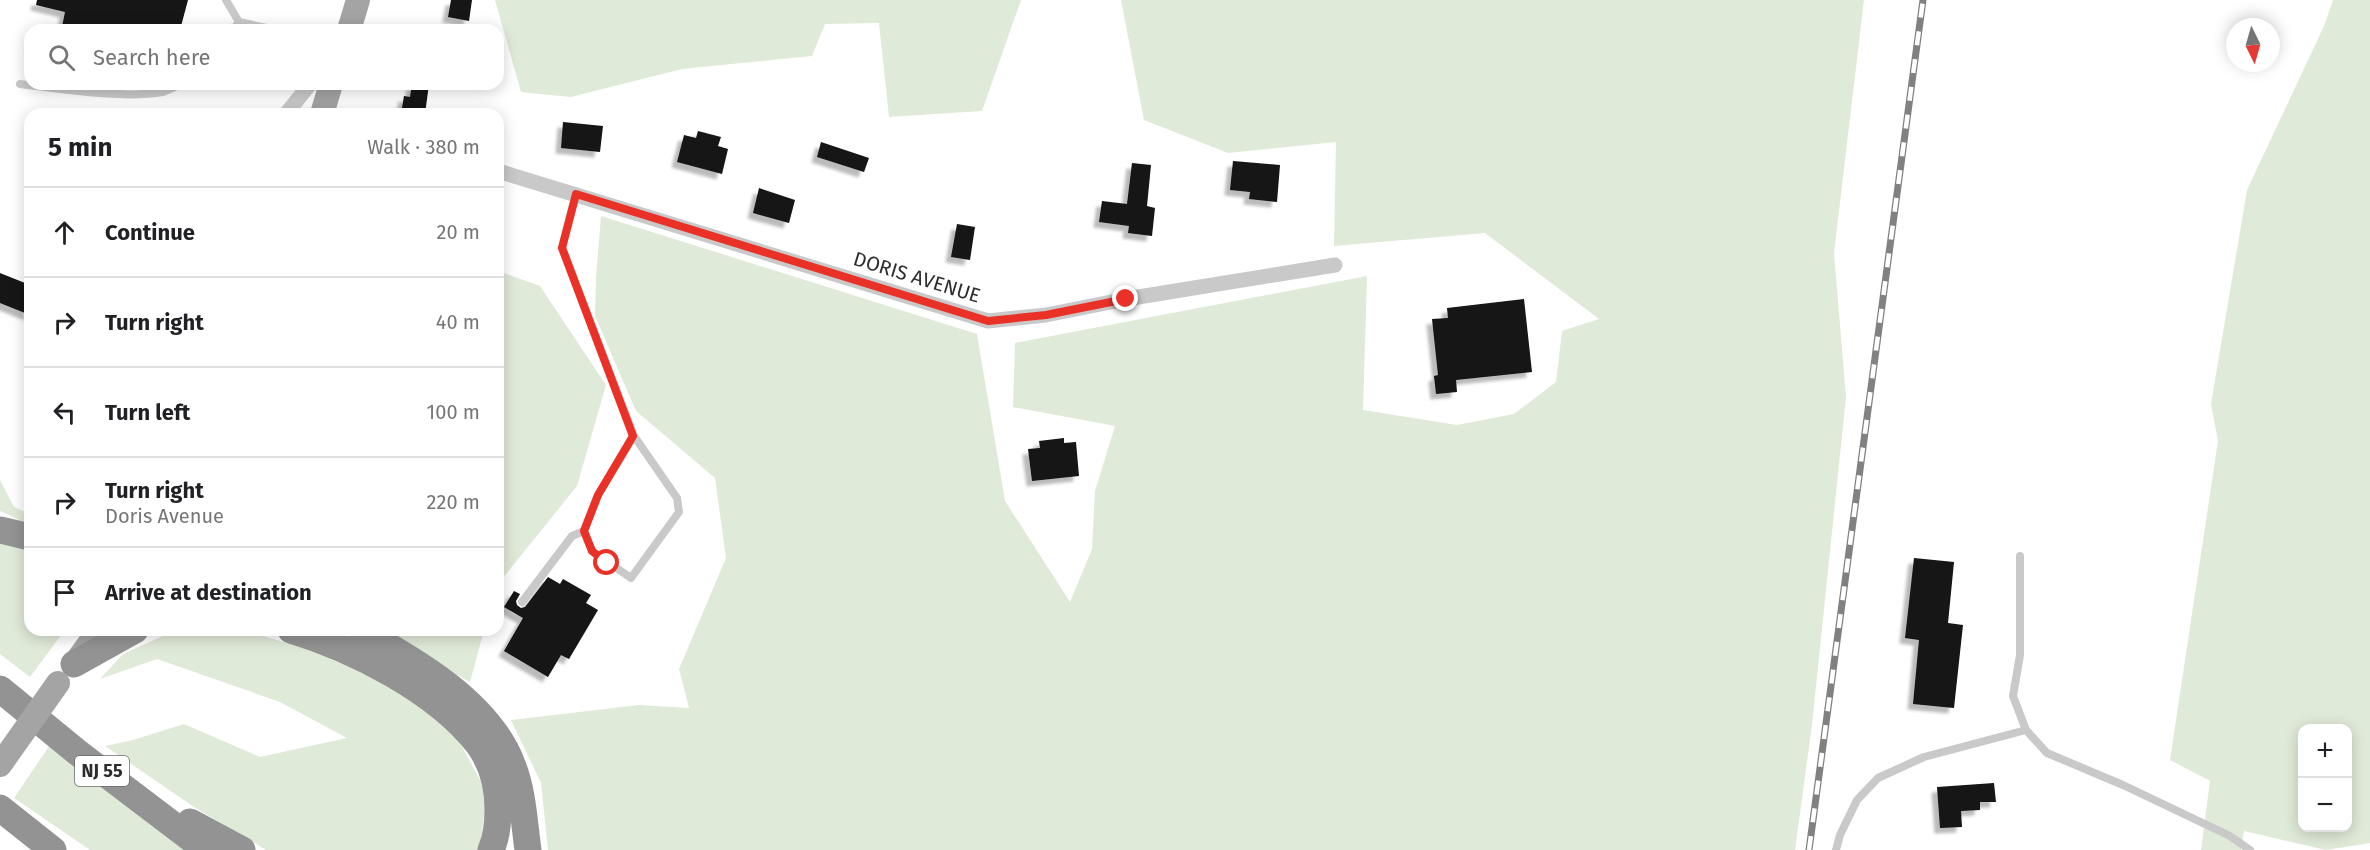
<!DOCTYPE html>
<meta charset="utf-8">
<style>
body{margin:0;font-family:"Fira Sans",sans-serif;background:#f6f6f6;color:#202124}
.controls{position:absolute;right:18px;bottom:18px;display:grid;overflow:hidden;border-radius:12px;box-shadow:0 3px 15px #0003}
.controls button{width:54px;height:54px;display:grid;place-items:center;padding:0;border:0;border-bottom:2px solid #e0e0e0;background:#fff;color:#202124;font:30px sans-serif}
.compass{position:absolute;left:2226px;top:18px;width:54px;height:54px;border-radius:50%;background:#fff;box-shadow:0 3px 15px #0003;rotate:175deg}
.stop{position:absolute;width:18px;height:18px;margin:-14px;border:4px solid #ea3127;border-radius:50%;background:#fff}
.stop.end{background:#ea3127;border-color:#fff;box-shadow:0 2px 6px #0008}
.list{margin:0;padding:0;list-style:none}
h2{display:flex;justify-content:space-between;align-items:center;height:78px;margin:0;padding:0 24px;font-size:26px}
h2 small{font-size:20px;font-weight:400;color:#757577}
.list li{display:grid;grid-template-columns:39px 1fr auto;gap:18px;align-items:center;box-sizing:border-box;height:90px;padding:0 24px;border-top:2px solid #e0e0e0}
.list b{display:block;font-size:22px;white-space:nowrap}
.list p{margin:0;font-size:20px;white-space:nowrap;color:#757577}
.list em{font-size:20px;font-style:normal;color:#757577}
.icon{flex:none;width:33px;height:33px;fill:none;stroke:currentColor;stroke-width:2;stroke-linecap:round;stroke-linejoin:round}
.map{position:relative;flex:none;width:2370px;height:850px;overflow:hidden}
.search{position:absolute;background:#fff;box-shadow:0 3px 15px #0003;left:24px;top:24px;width:480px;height:66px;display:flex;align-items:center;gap:15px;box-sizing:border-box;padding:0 21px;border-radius:18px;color:#757577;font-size:22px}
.panel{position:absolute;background:#fff;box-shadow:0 3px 15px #0003;left:24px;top:108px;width:480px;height:528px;border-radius:18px}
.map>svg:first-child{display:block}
.green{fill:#e0ead8;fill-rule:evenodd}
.building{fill:#131313;filter:url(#shadow)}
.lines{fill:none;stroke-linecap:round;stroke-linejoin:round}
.service{stroke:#c9c9c9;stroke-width:8}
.minor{stroke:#c9c9c9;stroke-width:15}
.primary{stroke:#a4a4a4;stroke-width:24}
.motorway{stroke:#939393;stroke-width:27}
.rail-casing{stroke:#818181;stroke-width:7}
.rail{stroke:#fff;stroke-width:4.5;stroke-dasharray:14;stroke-linecap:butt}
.primary-bridge{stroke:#a4a4a4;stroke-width:24}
.route{stroke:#ea3127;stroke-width:8}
.labels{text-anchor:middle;stroke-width:6;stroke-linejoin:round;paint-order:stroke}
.shield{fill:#fff;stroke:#6b6b6b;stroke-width:1.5}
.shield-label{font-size:18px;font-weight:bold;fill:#2c2c2c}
.street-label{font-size:20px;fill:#2c2c2c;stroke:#fff}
</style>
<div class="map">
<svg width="2370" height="850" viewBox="0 0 2370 850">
<defs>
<filter id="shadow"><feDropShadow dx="-5.5" dy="5.5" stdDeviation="1.5" flood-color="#0004"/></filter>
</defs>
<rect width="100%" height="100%" fill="#fff"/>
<path class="green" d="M495,0H1021L982,111L889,117L879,23L825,24L812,56L682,69L571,97L521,92Z
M1121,0H1864L1834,253L1846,397L1812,725L1795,850H548L541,783L511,720L639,705L689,708L679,669L726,558L715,478L636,411L595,316L596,278L601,216L977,334L1005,501L1070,602L1092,549L1095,491L1115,426L1013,407L1015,343L1367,276L1363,410L1457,425L1514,414L1556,382L1562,331L1599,319L1485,233L1334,246L1336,142L1228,153L1144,120Z
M2333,0H2370V843L2326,850L2244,831L2241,850H2201L2210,781L2170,760L2218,441L2211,404L2247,190L2324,26ZM2302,728H2348V828H2302Z
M498,271L540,286L606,385L577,486L498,584Z
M0,480L14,507L30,514V525L0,511Z
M0,536L30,544V630H65L30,677L0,654Z
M242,630L329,655L406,694L458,739L487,793L480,850H266L194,807L105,746L133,740L184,724L260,757L347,738L280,702L157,659L100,679L123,654L174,631Z
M376,630H484L470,682Z
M54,739L187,850H90L14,798Z"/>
<path class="building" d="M37,0H188L180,30H122L100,25L98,30H76L62,27L65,12L36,5Z
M451,0H472L469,21L448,17Z
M412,84H429L425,114H401L404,96L410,97Z
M563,122L603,126L600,152L561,148Z
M698,131L721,137L718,146L728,149L722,174L677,162L684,135L696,138Z
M821,142L869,158L864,172L817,157Z
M1233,161L1280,165L1277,202L1249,199L1250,192L1230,190Z
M1132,163L1151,165L1147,206L1155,208L1152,236L1128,233L1129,226L1099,222L1102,201L1127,204Z
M759,188L795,200L789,223L753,213Z
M957,224L975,227L970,260L951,257Z
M0,273L30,285V315L0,303Z
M1524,299L1532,372L1456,380L1457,392L1436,394L1434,376L1438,375L1432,319L1448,318L1447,308Z
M1064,438V443L1076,442L1079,476L1032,481L1028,449L1040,448L1039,441Z
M1914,558L1954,562L1948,623L1963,625L1954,708L1913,704L1919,640L1905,638Z
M548,577L560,584L563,579L591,595L586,603L598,610L569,659L561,655L548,677L504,651L523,618L504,607L514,591L520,594L516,601L517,605L521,608L525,607Z
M1994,783L1996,802H1980V810L1961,811L1962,827L1940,828L1937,787Z"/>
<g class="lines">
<path class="service" d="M226,0L239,22L276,30
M233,30L239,22
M20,84C61,89 123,99 163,92C169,90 175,87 180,84
M576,194L562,247L634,436L598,495L584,531L592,551L631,578L679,512L677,498L634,436
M2020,556V655L2013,696L2026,730L2047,753L2123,785L2230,836L2250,850
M522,602L572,536L584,531
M1836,850L1840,835L1857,800L1878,778L1924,757L2026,730"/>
<path class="minor" d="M286,114L310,84
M498,171L988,321L1046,315L1126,299L1335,265"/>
<path class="primary" d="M349,30L358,0
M322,114L331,84
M75,663L99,630"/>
<path class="motorway" d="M0,530L30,537
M291,630C354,649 437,691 478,744C492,763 498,786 498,809C498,823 497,837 491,850
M360,630C415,660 489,703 512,764C523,791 524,822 528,850
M74,664L135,630
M0,689L77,752L206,850
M0,808L53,850
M190,822L242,850"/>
<g class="rail-casing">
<path id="rail" d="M1809,850L1923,0"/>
</g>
<use href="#rail" class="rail"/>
<path class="primary-bridge" d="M0,765L58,683"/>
</g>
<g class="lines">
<path class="route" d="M607,563L592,551L584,531L598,495L633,436L562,248L576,194L988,321L1046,315L1126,299"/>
</g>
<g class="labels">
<rect class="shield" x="75" y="756" width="54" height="30" rx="4.5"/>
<g class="shield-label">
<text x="102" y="777">NJ 55</text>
</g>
<g class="street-label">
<text transform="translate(917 277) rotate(17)" y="7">DORIS AVENUE</text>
</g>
</g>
</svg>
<div class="controls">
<button>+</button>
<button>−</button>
</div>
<svg class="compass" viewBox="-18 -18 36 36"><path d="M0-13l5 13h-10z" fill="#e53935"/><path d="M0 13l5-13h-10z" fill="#757577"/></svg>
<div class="stop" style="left:607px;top:563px"></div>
<div class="stop end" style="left:1126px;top:299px"></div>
<div class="search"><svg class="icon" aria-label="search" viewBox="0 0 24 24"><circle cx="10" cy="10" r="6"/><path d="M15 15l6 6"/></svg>Search here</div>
<section class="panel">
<h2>5 min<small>Walk · 380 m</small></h2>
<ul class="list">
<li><svg class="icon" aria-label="ahead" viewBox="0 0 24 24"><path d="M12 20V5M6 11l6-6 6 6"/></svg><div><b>Continue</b></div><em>20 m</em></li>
<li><svg class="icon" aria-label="right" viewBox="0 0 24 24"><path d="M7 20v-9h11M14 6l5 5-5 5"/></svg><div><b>Turn right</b></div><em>40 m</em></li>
<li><svg class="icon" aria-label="left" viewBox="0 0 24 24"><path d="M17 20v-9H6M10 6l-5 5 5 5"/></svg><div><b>Turn left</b></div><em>100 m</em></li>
<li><svg class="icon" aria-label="right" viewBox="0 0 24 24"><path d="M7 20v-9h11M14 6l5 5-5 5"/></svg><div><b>Turn right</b><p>Doris Avenue</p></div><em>220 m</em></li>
<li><svg class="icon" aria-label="arrive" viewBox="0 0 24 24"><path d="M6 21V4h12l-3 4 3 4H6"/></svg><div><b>Arrive at destination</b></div></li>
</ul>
</section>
</div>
